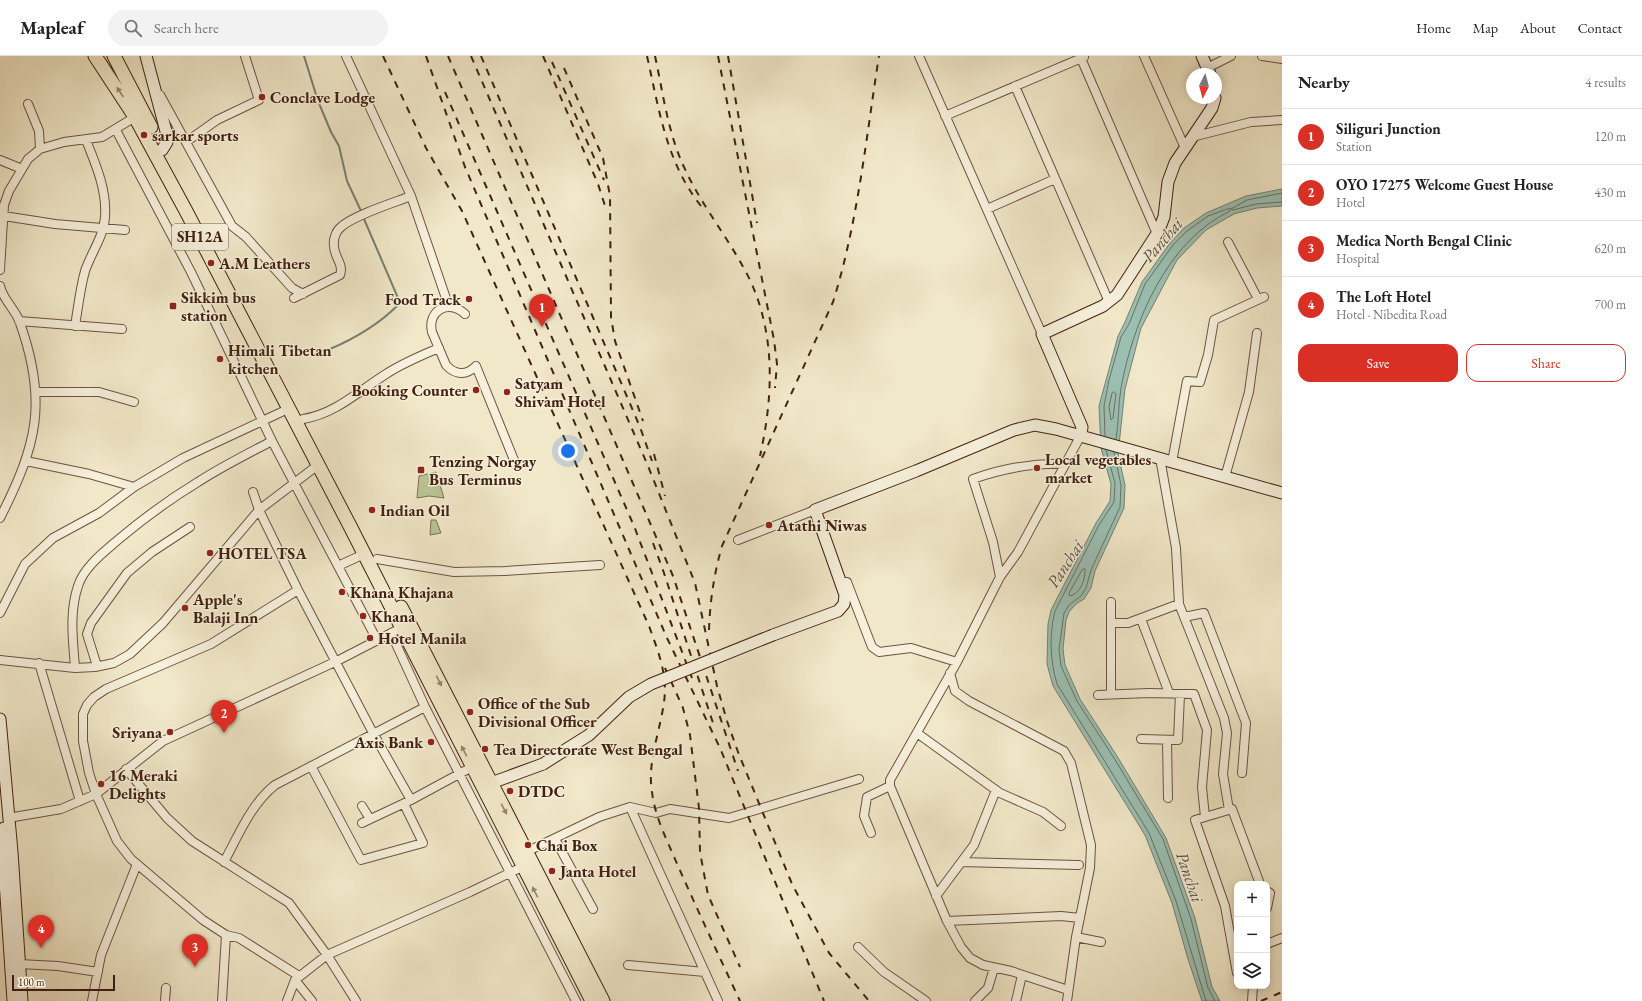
<!DOCTYPE html>
<meta charset="utf-8">
<style>
body{margin:0;font-family:"EB Garamond",serif;background:#f2f2f2;color:#222}
.controls{position:absolute;right:12px;bottom:12px;display:grid;overflow:hidden;border-radius:8px;box-shadow:0 2px 10px #0003}
.controls button{width:36px;height:36px;display:grid;place-items:center;padding:0;border:0;border-bottom:1px solid #e0e0e0;background:#fff;color:#222;font:20px sans-serif}
.compass{position:absolute;left:1186px;top:12px;width:36px;height:36px;border-radius:50%;background:#fff;box-shadow:0 2px 10px #0003;rotate:186deg}
.scale{position:absolute;left:12px;bottom:10px;width:103px;box-sizing:border-box;padding-left:4px;border:2px solid #422112;border-top:0;font-size:11px;line-height:14px;white-space:nowrap;color:#422112;-webkit-text-stroke:3px #f6f0dc;paint-order:stroke}
.you{position:absolute;left:568px;top:395px;width:14px;height:14px;margin:-10px;border:3px solid #fff;border-radius:50%;background:#1a73e8;box-shadow:0 0 0 6px #1a73e833}
.badge{display:grid;place-items:center;width:26px;height:26px;border-radius:50%;background:#d93025;color:#fff;font-size:13px;font-weight:700}
.pin{position:absolute;translate:-50% -33px;filter:drop-shadow(0 1px 2px #0008)}
.pin::after{content:'';position:absolute;top:21px;width:14px;height:12px;background:inherit;clip-path:polygon(0 0,100% 0,50% 100%)}
.list{margin:0;padding:0;list-style:none}
h2{display:flex;justify-content:space-between;align-items:center;height:52px;margin:0;padding:0 16px;font-size:17px}
h2 small{font-size:13px;font-weight:400;color:#767676}
.list li{display:grid;grid-template-columns:26px 1fr auto;gap:12px;align-items:center;box-sizing:border-box;height:56px;padding:0 16px;border-top:1px solid #e0e0e0}
.list b{display:block;font-size:15px;white-space:nowrap}
.list p{margin:0;font-size:13px;white-space:nowrap;color:#767676}
.list em{font-size:13px;font-style:normal;color:#767676}
.actions{display:flex;gap:8px;padding:12px 16px}
.actions a{flex:1;padding:9px 0;border:1px solid #d93025;border-radius:12px;text-align:center;font-size:14px;color:#d93025}
.actions .main{background:#d93025;color:#fff}
.icon{flex:none;width:22px;height:22px;fill:none;stroke:currentColor;stroke-width:2;stroke-linecap:round;stroke-linejoin:round}
.map{position:relative;flex:none;width:1282px;height:945px;overflow:hidden}
header{display:flex;align-items:center;gap:24px;box-sizing:border-box;height:56px;padding:0 20px;background:#fff;border-bottom:1px solid #e0e0e0}
header strong{font-size:19px}
nav{display:flex;gap:22px;margin-inline-start:auto;font-size:14px}
.search{width:280px;height:36px;background:#f2f2f2;display:flex;align-items:center;gap:10px;box-sizing:border-box;padding:0 14px;border-radius:22px;color:#767676;font-size:15px}
main{display:flex}
aside{flex:1;background:#fff}
.map>svg:first-child{display:block}
.green{fill:#bbc596;stroke:#7e7354}
.water{fill:#9bc0b3;stroke:#778073}
.lines{fill:none;stroke-linecap:round;stroke-linejoin:round}
.shore{stroke:#6e7062;stroke-width:1}
.stream{stroke:#778073;stroke-width:2}
.street-casing{stroke:#6e5340;stroke-width:10}
.secondary-casing{stroke:#422112;stroke-width:13}
.primary-casing{stroke:#422112;stroke-width:15}
.street{stroke:#f6f0dc;stroke-width:8}
.secondary{stroke:#f6f0dc;stroke-width:11}
.primary{stroke:#f1e8c9;stroke-width:13}
.rail{stroke:#422112;stroke-width:2;stroke-dasharray:7 7;stroke-linecap:butt}
.secondary-bridge-casing{stroke:#422112;stroke-width:13;stroke-linecap:butt}
.secondary-bridge{stroke:#f6f0dc;stroke-width:11}
.oneway{fill:#9a846e}
.poi-dot{fill:#8f2418;stroke:#f6f0dc;stroke-width:1.5}
.labels{text-anchor:middle;stroke-width:3;stroke-linejoin:round;paint-order:stroke}
.shield{fill:#f6f0dc;stroke:#785f4f;stroke-width:1}
.shield-label{font-size:15px;font-weight:bold;fill:#422112}
.poi-label{font-size:16px;font-weight:bold;fill:#422112;stroke:#f6f0dc;text-anchor:start}
.water-label{font-size:17px;font-style:italic;fill:#5d5142;stroke:#f6f0dc}
</style>
<header>
<strong>Mapleaf</strong>
<div class="search"><svg class="icon" aria-label="search" viewBox="0 0 24 24"><circle cx="10" cy="10" r="6"/><path d="M15 15l6 6"/></svg>Search here</div>
<nav><a>Home</a><a>Map</a><a>About</a><a>Contact</a></nav>
</header>
<main>
<div class="map">
<svg width="1282" height="945" viewBox="0 0 1282 945">
<rect width="100%" height="100%" fill="#f1e8c9"/>
<filter id="stains"><feTurbulence type="fractalNoise" baseFrequency=".005" numOctaves="4"/><feColorMatrix values="0 0 0 0 .2 0 0 0 0 .09 0 0 0 0 .02 0 0 0 .5 -.17"/></filter>
<radialGradient id="worn" r=".72"><stop offset=".6" stop-color="#630" stop-opacity="0"/><stop offset="1" stop-color="#630" stop-opacity=".3"/></radialGradient>
<path class="green" d="M436,416L444,442L429,440L417,442L419,420Z
M431,464H436L441,477L430,479Z"/>
<path class="water" d="M1282,133V150L1257,152L1234,158L1206,174L1177,204L1141,272L1125,333L1118,398L1125,429L1124,452L1095,515L1091,532L1084,543L1076,548L1069,556L1066,564L1063,593L1065,609L1080,643L1117,700L1166,782L1195,862L1212,931L1220,945H1202L1188,903L1172,847L1145,779L1053,630L1047,608L1048,568L1051,554L1096,467L1110,445L1111,428L1101,392L1099,350L1118,280L1125,266L1142,226L1170,187L1184,172L1206,157L1246,140Z"/>
<g class="lines">
<path class="shore" d="M1282,137L1247,144L1231,153L1233,154L1256,148L1282,146
M1114,336L1116,338L1113,362L1111,364L1109,351L1112,337Z
M1105,380L1104,350L1109,324L1121,281L1129,268L1145,228L1173,189L1187,175L1208,160L1230,152V155C1167,185 1133,266 1121,332C1118,349 1119,366 1116,383
M1106,394L1115,427L1114,446L1099,469L1055,555C1049,579 1050,604 1057,628L1149,777L1176,845L1206,945
M1114,396L1121,429L1120,451L1091,514L1086,532L1081,540L1069,549L1064,557L1059,593L1061,610L1077,645L1114,702L1163,783L1191,863L1208,932L1215,945
M1085,513C1086,523 1080,538 1070,540L1069,537L1082,514Z"/>
<path class="stream" d="M304,0L318,45L331,76L339,90L347,125L362,157
M330,293C356,282 378,269 398,249V242L364,163"/>
<g class="street-casing">
<path id="street" d="M346,0L411,140L449,251
M919,0L1042,278
M1080,0L1157,178
M1144,0L1185,92
M1262,0L1282,3
M1207,12L1231,0
M1015,30L1109,246
M160,39L232,170L246,181L292,232L303,238
M28,48L39,75L40,93
M945,60L1084,1
M116,74L191,216L272,385L377,584
M1192,81L1251,66L1282,64
M186,86L217,64L259,44L245,0
M0,104L22,113
M987,153L1055,123
M4,160L55,168L125,174
M1228,186L1258,243
M0,214L4,149L9,135L28,103L40,93L64,86L102,81L135,61
M0,230C3,244 16,254 20,267C48,346 37,389 0,462
M294,242L340,219C344,208 334,201 334,190C333,183 336,175 341,171C354,159 393,147 411,140
M465,258C449,243 427,254 432,276L446,309C455,319 466,320 476,310L516,409
M19,265L122,273
M75,270C78,252 80,233 85,215C91,197 104,180 105,161C107,134 96,109 86,84
M36,336H99L134,346
M303,363C335,358 359,335 386,318C403,307 420,300 439,292
M1160,402L1176,492L1179,548L1224,662L1227,677L1223,718L1229,754
M26,405L89,418L134,431
M1172,406L1187,325L1200,326L1208,299L1214,264L1264,241
M1225,421L1249,336L1257,277
M253,436L259,454L298,534L373,677L411,744
M738,484L815,454
M377,503L454,516L505,515L600,509
M338,510L364,498
M1000,521L993,486L973,423C1001,413 1035,407 1065,408
M841,526H847L872,591L879,596L911,592L957,606
M298,534L211,588L106,633L94,641L87,649L83,658V685L89,717L96,738L117,785L131,803L203,864L226,879L239,882L299,920
M0,557L25,508L53,482L99,457L134,431L183,402L288,353
M1184,561L1204,557L1246,667L1242,717
M1141,563L1169,637
M1111,567H1128L1179,548
M391,577L425,651L576,945
M0,604L75,612L95,611L114,607L130,598L163,567L259,454L318,409
M39,607L80,745
M97,610L87,578L91,567L127,517L152,496L190,471
M75,612C73,584 69,557 78,530C84,511 104,496 119,483C144,462 170,443 198,426C221,411 247,398 272,385
M950,617L955,635L969,645L1064,695L1071,707L1091,789L1090,812L1076,881L1067,945
M1111,637V546
M1098,639L1149,637L1194,638L1207,674L1202,731L1205,761
M917,677L1000,737L1043,756L1061,770
M1141,683L1178,684L1180,638
M1167,684L1168,742
M311,710L361,804L423,787L404,748
M126,713L167,762L192,785L289,847L327,899L356,945
M362,750L370,763
M630,751L718,945
M8,762L61,753L96,738L163,685L337,605L401,572
M362,767L411,744L472,711
M871,777L864,760L867,741L890,730
M555,783L593,853
M526,796L599,761L630,751L656,757L670,753L729,762L859,723
M224,806C238,780 251,748 275,729L425,651
M962,806L1079,809
M1267,835L1270,837L1267,852
M936,840L974,789L996,734
M947,865L1061,860L1080,862
M1076,881L1101,886
M1267,888L1282,882
M858,891L884,916L926,945
M19,908L58,910L98,916
M628,909L705,916
M1237,917L1225,850L1195,764L1232,753L1260,828
M295,924L312,945
M1068,934L1011,915L983,909L970,902L961,891L947,865L890,730V724L957,606L1000,521L1018,496L1081,379
M92,945L101,899L137,808
M165,945L166,932
M222,945L226,879
M287,945L295,924L327,899L470,836L522,811
M975,945L988,932L994,912
M1016,945L1022,919
M1252,945L1253,930"/>
</g>
<g class="secondary-casing">
<path id="secondary" d="M146,0L167,79V86L162,94
M1202,0L1210,18
M1081,379L1082,371L1042,278L1103,250L1117,239L1158,176L1164,161L1168,126L1175,107L1212,52L1215,42
M773,579L838,555L844,548L845,539L815,454L916,415L1014,374L1035,369L1056,373L1282,437
M0,663L12,796L22,945
M491,727L543,708
M4,772L3,795L13,945"/>
</g>
<g class="primary-casing">
<path id="primary" d="M95,0L135,61L186,155L351,472L592,945
M114,0L151,71
M401,551L603,945"/>
</g>
<use href="#street" class="street"/>
<use href="#secondary" class="secondary"/>
<use href="#primary" class="primary"/>
<path class="rail" d="M383,0L426,92L462,155L649,570C658,595 668,619 664,646C660,676 647,706 652,736C655,762 668,786 678,810C698,855 719,900 740,945
M426,0L465,111L667,582L720,692L824,945
M448,0L673,520L738,715
M471,0L648,410L695,527L717,630L727,665L738,696L792,828L829,897L869,945
M481,0L640,371L652,405
M543,0L598,128L606,153
M647,0C659,53 666,106 701,150
M655,0C663,37 668,77 684,111C702,151 731,185 750,224C776,280 773,342 760,400
M718,0L774,284L777,308L775,332
M728,0L757,167
M552,6L604,124
M564,12L603,102L610,140L611,261L615,285L643,365
M445,36L634,470L692,622
M654,398L665,440
M653,487L664,517L713,667
M709,574C710,545 714,518 722,490L833,246C858,166 866,82 879,0
M665,612L683,652L690,679L699,752L700,796L708,839L740,911
M1261,945L1282,936"/>
<g class="secondary-bridge-casing">
<path id="secondary-bridge" d="M543,708L589,679L629,641L651,628L773,579"/>
</g>
<use href="#secondary-bridge" class="secondary-bridge"/>
</g>
<defs><path id="oneway-solid" d="M-6-.8H1V-3.2L6.5 0L1 3.2V.8H-6Z"/></defs>
<g class="oneway">
<use href="#oneway-solid" transform="translate(120 36) rotate(-123)"/>
<use href="#oneway-solid" transform="translate(439 625) rotate(63)"/>
<use href="#oneway-solid" transform="translate(464 695) rotate(-117)"/>
<use href="#oneway-solid" transform="translate(504 753) rotate(63)"/>
<use href="#oneway-solid" transform="translate(535 836) rotate(-117)"/>
</g>
<g class="poi-dot">
<circle cx="262" cy="41" r="4"/>
<circle cx="144" cy="79" r="4"/>
<circle cx="211" cy="207" r="4"/>
<circle cx="469" cy="243" r="4"/>
<rect x="169" y="246" width="8" height="8" rx="2"/>
<circle cx="220" cy="303" r="4"/>
<circle cx="476" cy="334" r="4"/>
<circle cx="507" cy="336" r="4"/>
<circle cx="1037" cy="412" r="4"/>
<rect x="417" y="410" width="8" height="8" rx="2"/>
<circle cx="372" cy="454" r="4"/>
<circle cx="769" cy="469" r="4"/>
<circle cx="210" cy="497" r="4"/>
<circle cx="342" cy="536" r="4"/>
<circle cx="185" cy="552" r="4"/>
<circle cx="363" cy="560" r="4"/>
<circle cx="370" cy="582" r="4"/>
<circle cx="470" cy="656" r="4"/>
<circle cx="170" cy="676" r="4"/>
<circle cx="431" cy="686" r="4"/>
<circle cx="485" cy="693" r="4"/>
<circle cx="101" cy="728" r="4"/>
<circle cx="510" cy="735" r="4"/>
<circle cx="528" cy="789" r="4"/>
<circle cx="552" cy="815" r="4"/>
</g>
<g class="labels">
<rect class="shield" x="172" y="168" width="56" height="26" rx="3"/>
<g class="shield-label">
<text x="200" y="186">SH12A</text>
</g>
<g class="poi-label">
<text x="270" y="47">Conclave Lodge</text>
<text x="152" y="85">sarkar sports</text>
<text x="219" y="213">A.M Leathers</text>
<text x="181" y="247">Sikkim bus<tspan x="181" dy="18">station</tspan></text>
<text x="461" y="249" text-anchor="end">Food Track</text>
<text x="228" y="300">Himali Tibetan<tspan x="228" dy="18">kitchen</tspan></text>
<text x="515" y="333">Satyam<tspan x="515" dy="18">Shivam Hotel</tspan></text>
<text x="468" y="340" text-anchor="end">Booking Counter</text>
<text x="1045" y="409">Local vegetables<tspan x="1045" dy="18">market</tspan></text>
<text x="429" y="411">Tenzing Norgay<tspan x="429" dy="18">Bus Terminus</tspan></text>
<text x="380" y="460">Indian Oil</text>
<text x="777" y="475">Atathi Niwas</text>
<text x="218" y="503">HOTEL TSA</text>
<text x="350" y="542">Khana Khajana</text>
<text x="193" y="549">Apple's<tspan x="193" dy="18">Balaji Inn</tspan></text>
<text x="371" y="566">Khana</text>
<text x="378" y="588">Hotel Manila</text>
<text x="478" y="653">Office of the Sub<tspan x="478" dy="18">Divisional Officer</tspan></text>
<text x="162" y="682" text-anchor="end">Sriyana</text>
<text x="423" y="692" text-anchor="end">Axis Bank</text>
<text x="493" y="699">Tea Directorate West Bengal</text>
<text x="109" y="725">16 Meraki<tspan x="109" dy="18">Delights</tspan></text>
<text x="518" y="741">DTDC</text>
<text x="536" y="795">Chai Box</text>
<text x="560" y="821">Janta Hotel</text>
</g>
<g class="water-label">
<text transform="translate(1162 184) rotate(-49)" y="6">Panchai</text>
<text transform="translate(1065 508) rotate(-57)" y="6">Panchai</text>
<text transform="translate(1190 821) rotate(71)" y="6">Panchai</text>
</g>
</g>
<rect width="100%" height="100%" filter="url(#stains)"/>
<rect width="100%" height="100%" fill="url(#worn)"/>
</svg>
<div class="controls">
<button>+</button>
<button>−</button>
<button><svg class="icon" aria-label="layers" viewBox="0 0 24 24"><path d="M12 4l9 5-9 5-9-5zM3 14l9 5 9-5"/></svg></button>
</div>
<svg class="compass" viewBox="-18 -18 36 36"><path d="M0-13l5 13h-10z" fill="#e53935"/><path d="M0 13l5-13h-10z" fill="#767676"/></svg>
<div class="scale">100 m</div>
<div class="you"></div>
<div class="pin badge" style="left:542px;top:271px">1</div>
<div class="pin badge" style="left:224px;top:677px">2</div>
<div class="pin badge" style="left:195px;top:911px">3</div>
<div class="pin badge" style="left:41px;top:892px">4</div>
</div>
<aside>
<h2>Nearby<small>4 results</small></h2>
<ul class="list">
<li><span class="badge">1</span><div><b>Siliguri Junction</b><p>Station</p></div><em>120 m</em></li>
<li><span class="badge">2</span><div><b>OYO 17275 Welcome Guest House</b><p>Hotel</p></div><em>430 m</em></li>
<li><span class="badge">3</span><div><b>Medica North Bengal Clinic</b><p>Hospital</p></div><em>620 m</em></li>
<li><span class="badge">4</span><div><b>The Loft Hotel</b><p>Hotel · Nibedita Road</p></div><em>700 m</em></li>
</ul>
<div class="actions"><a class="main">Save</a><a>Share</a></div>
</aside>
</main>
